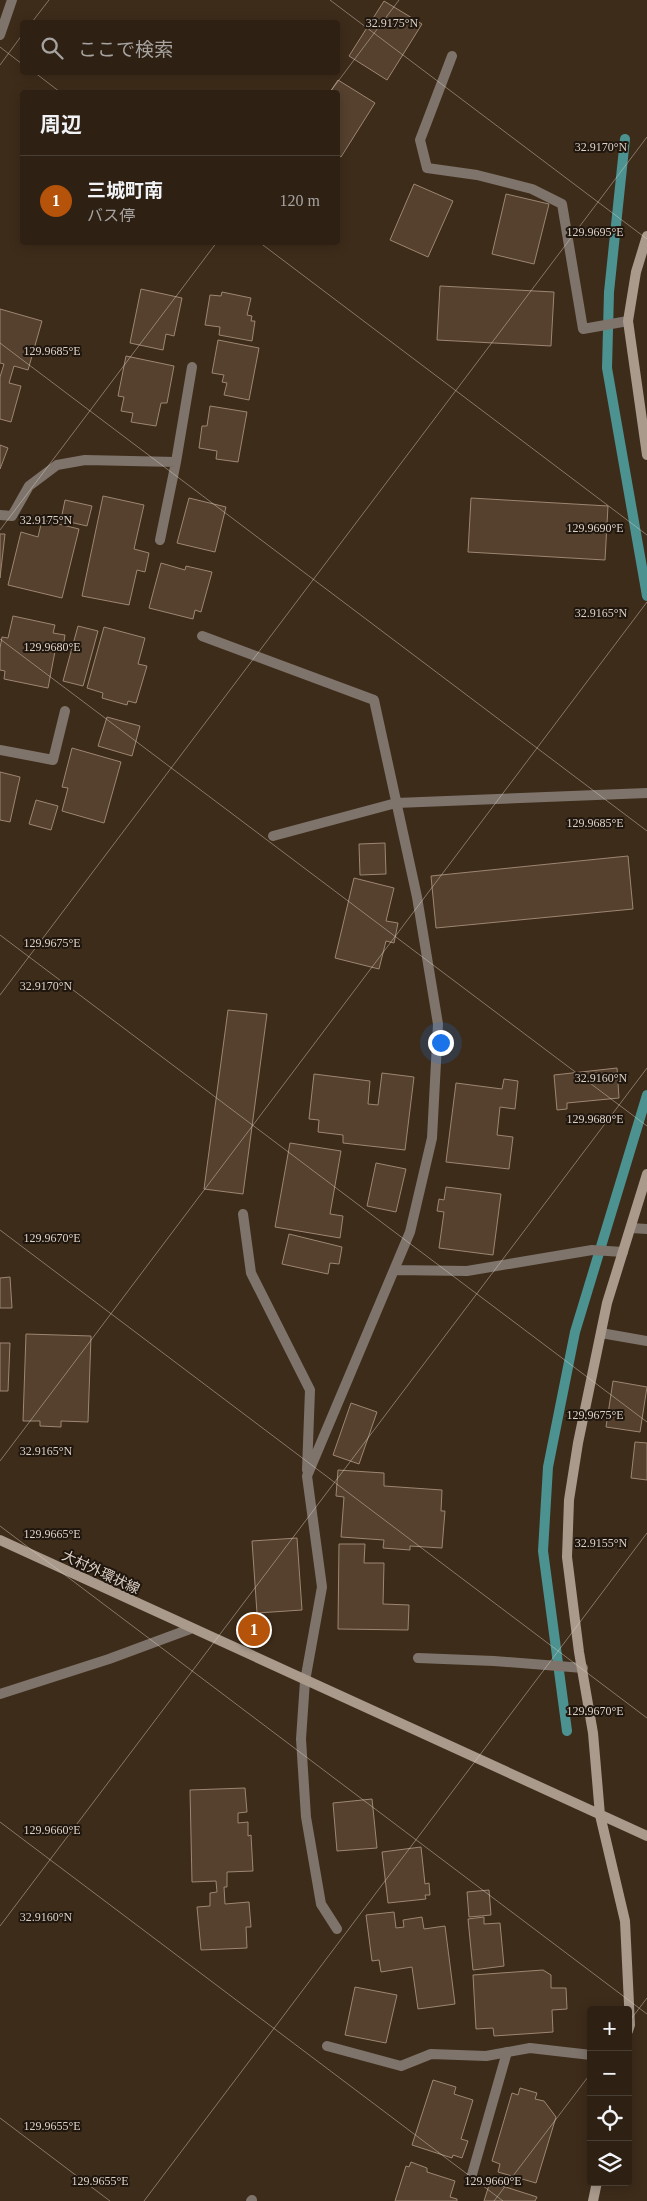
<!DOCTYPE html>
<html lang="ja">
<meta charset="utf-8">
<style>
body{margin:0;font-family:"Times New Roman","Noto Sans JP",serif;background:#36291d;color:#f1f3f6}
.controls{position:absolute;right:15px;bottom:15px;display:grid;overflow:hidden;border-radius:5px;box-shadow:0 2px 12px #0003}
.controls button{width:45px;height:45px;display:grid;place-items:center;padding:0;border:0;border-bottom:1px solid #493e34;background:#2e2114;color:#f1f3f6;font:25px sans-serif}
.you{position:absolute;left:440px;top:1042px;width:18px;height:18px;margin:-12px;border:4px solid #fff;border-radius:50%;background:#1a73e8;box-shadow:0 0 0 8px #1a73e833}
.badge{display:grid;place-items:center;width:32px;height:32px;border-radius:50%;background:#b45309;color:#fff;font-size:16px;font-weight:700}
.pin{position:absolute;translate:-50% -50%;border:2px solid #fff;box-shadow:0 1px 5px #0006}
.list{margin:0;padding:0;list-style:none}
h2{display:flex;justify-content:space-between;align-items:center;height:65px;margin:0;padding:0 20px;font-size:21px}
h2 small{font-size:16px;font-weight:400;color:#a7a3a0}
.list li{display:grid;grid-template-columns:32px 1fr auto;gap:15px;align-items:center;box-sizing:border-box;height:90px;padding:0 20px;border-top:1px solid #493e34}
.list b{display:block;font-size:19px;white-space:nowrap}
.list p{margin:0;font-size:16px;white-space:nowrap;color:#a7a3a0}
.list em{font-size:16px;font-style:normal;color:#a7a3a0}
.icon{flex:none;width:28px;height:28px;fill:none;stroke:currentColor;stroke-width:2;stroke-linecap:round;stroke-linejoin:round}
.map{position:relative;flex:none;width:647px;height:2201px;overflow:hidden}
.search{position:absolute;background:#2e2114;box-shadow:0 2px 12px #0003;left:20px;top:20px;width:320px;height:55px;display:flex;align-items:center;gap:12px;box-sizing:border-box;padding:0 18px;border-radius:5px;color:#a7a3a0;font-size:19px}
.panel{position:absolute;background:#2e2114;box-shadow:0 2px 12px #0003;left:20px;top:90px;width:320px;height:155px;border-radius:5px}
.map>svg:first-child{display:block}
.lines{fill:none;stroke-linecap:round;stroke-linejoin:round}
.stream{stroke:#4b9290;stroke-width:10}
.building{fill:#55412e;stroke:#9d8672}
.lane{stroke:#7e746b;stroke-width:10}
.street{stroke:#7e746b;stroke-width:10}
.secondary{stroke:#a99a8c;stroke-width:10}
.ticks{fill:none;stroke:#dfd2c7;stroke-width:1;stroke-opacity:0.45}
.labels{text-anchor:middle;stroke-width:4;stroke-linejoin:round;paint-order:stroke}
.street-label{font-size:14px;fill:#dfd2c7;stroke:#1f160e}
.ticks-label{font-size:12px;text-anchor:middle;fill:#dfd2c7;stroke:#1f160e;stroke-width:4;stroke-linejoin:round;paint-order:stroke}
</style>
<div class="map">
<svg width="647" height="2201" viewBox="0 0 647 2201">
<rect width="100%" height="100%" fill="#3e2c1a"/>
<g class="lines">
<path class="stream" d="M625,139L609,292L607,368L647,596
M567,1731L543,1551L548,1467L575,1332L647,1095"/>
</g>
<path class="building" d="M384,1L422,24L387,80L349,56Z
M338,80L375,103L341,157L338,155V92H330Z
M414,184L453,201L428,257L390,240Z
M506,194L549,204L534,264L492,254Z
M440,286L554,292L551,346L437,340Z
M141,289L182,298L174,336L166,334L163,350L130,343Z
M222,292L251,298L247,315L252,316L251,321H255L252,341L219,335L220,327L205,325L210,295L221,296Z
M0,309L42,321L28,370L14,366L9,383L21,386L11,422L0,419V377L4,364L0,363Z
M218,340L259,348L249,400L224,395L227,383L222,382L224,375L212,373Z
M126,356L174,366L167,403H161L156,426L131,422L133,413L121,411L124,397L118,396Z
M210,406L247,412L238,462L216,459L217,451L199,448L202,426H207Z
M0,445L8,448L0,469Z
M103,496L144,505L134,549L149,553L145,572L137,570L129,605L82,596Z
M189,498L226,507L215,552L177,543Z
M471,498L608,506L605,560L468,552Z
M65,500L92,506L87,526L61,520Z
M42,520L79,529L62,598L8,585L21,532L38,537Z
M0,534H5L0,578Z
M161,563L185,570L186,566L212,572L201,612L195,610L193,619L149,608Z
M13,616L55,625L53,633L65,635L63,648L56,646L48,688L4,679L5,671L0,670V648L2,637L8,638Z
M78,626L98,631L83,686L63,681Z
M104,627L145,638L138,664L147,666L136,703L128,701L127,705L102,698L103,693L87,688Z
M107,717L140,726L132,756L98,746Z
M72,748L121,762L104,823L62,811L68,788L62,787Z
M0,772L20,777L10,822L0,820Z
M36,800L58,806L51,830L29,824Z
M385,843L386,874L360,875L359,844Z
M628,856L633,909L436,928L431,876Z
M354,878L394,888L386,921L398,923L394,943L386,941L379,969L335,958Z
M228,1010L267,1014L243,1194L204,1189Z
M617,1068L619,1098L567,1103V1109L557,1110L554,1075Z
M382,1073L414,1077L405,1150L343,1143V1135L318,1132L319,1120L309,1119L314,1074L370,1081L368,1104L378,1105Z
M504,1079L518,1081L515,1109L500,1107L497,1135L513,1137L509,1169L446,1162L456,1083L502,1089Z
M290,1143L341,1151L330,1214L343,1216L340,1238L275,1227Z
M376,1163L406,1169L396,1212L367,1206Z
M446,1187L501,1194L493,1255L439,1248L444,1212L437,1211L439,1199L444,1200Z
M289,1234L342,1247L339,1264L330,1263L328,1274L282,1264Z
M10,1277L12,1308H0V1278Z
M26,1334L91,1336L88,1422L61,1421V1427L40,1426V1421H23Z
M0,1343H10L8,1391H0Z
M613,1381L647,1387L640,1432L606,1427Z
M351,1403L377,1412L359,1464L333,1455Z
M635,1442L647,1443V1480L631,1478Z
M338,1470L384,1473V1486L442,1490L441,1511H445L442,1548L410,1546V1550L383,1548L384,1540L341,1537L344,1497L336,1496Z
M297,1538L302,1610L257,1613L252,1541Z
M339,1544H365L364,1563H384L383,1604L409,1605L408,1630L338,1629Z
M245,1788L247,1812L238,1813V1823L248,1822V1836L251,1835L253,1871L227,1872V1887H224L225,1904L249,1902L251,1927H246L247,1948L201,1950L197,1907L210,1906V1893L217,1892L216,1881L192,1882L190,1790Z
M372,1799L377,1848L337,1851L333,1803Z
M421,1847L425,1884L429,1883L430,1895H425L426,1899L388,1903L382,1852Z
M489,1890L491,1915L469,1917L467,1892Z
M394,1912L396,1928L404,1927L403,1920L422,1917L424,1929L445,1926L455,2004L418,2009L412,1967L381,1972L379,1960L372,1961L366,1915Z
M484,1917V1924L500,1923L504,1966L473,1970L468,1919Z
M543,1970L551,1975V1988H566L567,2009L552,2010L553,2032L494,2036L493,2028L476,2029L473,1975Z
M355,1987L397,1995L386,2043L345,2035Z
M433,2080L456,2087L454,2094L473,2100L461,2139L468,2141L462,2158L453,2155L452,2158L412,2145Z
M520,2088L537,2093L535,2099L544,2101L556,2117L536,2183L498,2172L500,2164L492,2161L512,2093L518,2095Z
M411,2162L427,2168V2172L455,2181L450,2197L457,2199V2201H395L406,2166L409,2167Z
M490,2182L537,2197L535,2201H484Z"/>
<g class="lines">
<path class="lane" d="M471,2178L507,2052"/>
<path class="street" d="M0,35L12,0
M452,56L420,140L427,168L477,175L532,189L562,204L583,329L628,321
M0,515L12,516L29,486L57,465L85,460L176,462L192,367
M160,540L176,462
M202,636L374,700L417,897L438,1024L432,1138L410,1232L307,1476L322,1587L305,1681L301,1739L306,1817L321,1904L337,1929
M0,750L53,760L65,711
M273,836L396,803L647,793
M243,1214L251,1273L310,1390L307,1470
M631,1228L647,1229
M394,1270L467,1271L592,1250L623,1252
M601,1333L647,1341
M418,1658L494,1661L583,1668
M0,1694L109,1659L190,1629
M327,2046L401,2066L431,2054L486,2056L530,2048L591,2055
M251,2201L252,2200"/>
<path class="secondary" d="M647,236L636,272L628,321L647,455
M0,1540L647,1836
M628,2031L630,2025L625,1921L600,1815L593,1733L579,1652L567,1557L569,1500L578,1443L607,1303L647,1174
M593,2201L597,2182"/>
</g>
<path class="ticks" d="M330,0L647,239M32,22L49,0M0,47L22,64M0,65L22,35M34,72L60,92M330,92L399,0M259,242L647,535M0,343L647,831M0,530L217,242M0,639L647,1126M0,935L647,1422M0,995L647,137M0,1230L647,1718M0,1461L647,602M0,1526L647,2014M0,1822L503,2201M0,1926L647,1068M628,2023L647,1998M0,2118L110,2201M144,2201L647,1533M494,2201L591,2073"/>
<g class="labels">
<g class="street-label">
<text transform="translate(101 1572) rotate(25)" y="5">大村外環状線</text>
</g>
</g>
<g class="ticks-label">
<text x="392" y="27">32.9175°N</text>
<text x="601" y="151">32.9170°N</text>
<text x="595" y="236">129.9695°E</text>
<text x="52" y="355">129.9685°E</text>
<text x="46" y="524">32.9175°N</text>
<text x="595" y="532">129.9690°E</text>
<text x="601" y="617">32.9165°N</text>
<text x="52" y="651">129.9680°E</text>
<text x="595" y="827">129.9685°E</text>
<text x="52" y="947">129.9675°E</text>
<text x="46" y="990">32.9170°N</text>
<text x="601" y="1082">32.9160°N</text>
<text x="595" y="1123">129.9680°E</text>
<text x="52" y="1242">129.9670°E</text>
<text x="595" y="1419">129.9675°E</text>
<text x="46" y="1455">32.9165°N</text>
<text x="52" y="1538">129.9665°E</text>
<text x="601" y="1547">32.9155°N</text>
<text x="595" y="1715">129.9670°E</text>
<text x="52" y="1834">129.9660°E</text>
<text x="46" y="1921">32.9160°N</text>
<text x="52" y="2130">129.9655°E</text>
<text x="100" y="2185">129.9655°E</text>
<text x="493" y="2185">129.9660°E</text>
</g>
</svg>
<div class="controls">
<button>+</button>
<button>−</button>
<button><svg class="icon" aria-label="locate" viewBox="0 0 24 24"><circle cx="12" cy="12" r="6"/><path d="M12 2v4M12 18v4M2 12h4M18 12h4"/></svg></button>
<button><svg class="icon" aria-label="layers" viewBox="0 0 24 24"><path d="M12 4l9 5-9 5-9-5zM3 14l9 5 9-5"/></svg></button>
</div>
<div class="you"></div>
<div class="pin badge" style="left:254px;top:1630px">1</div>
<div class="search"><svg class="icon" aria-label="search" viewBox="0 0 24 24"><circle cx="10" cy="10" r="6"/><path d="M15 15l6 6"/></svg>ここで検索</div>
<section class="panel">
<h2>周辺<small></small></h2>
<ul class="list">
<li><span class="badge">1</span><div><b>三城町南</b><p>バス停</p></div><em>120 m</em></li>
</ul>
</section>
</div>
